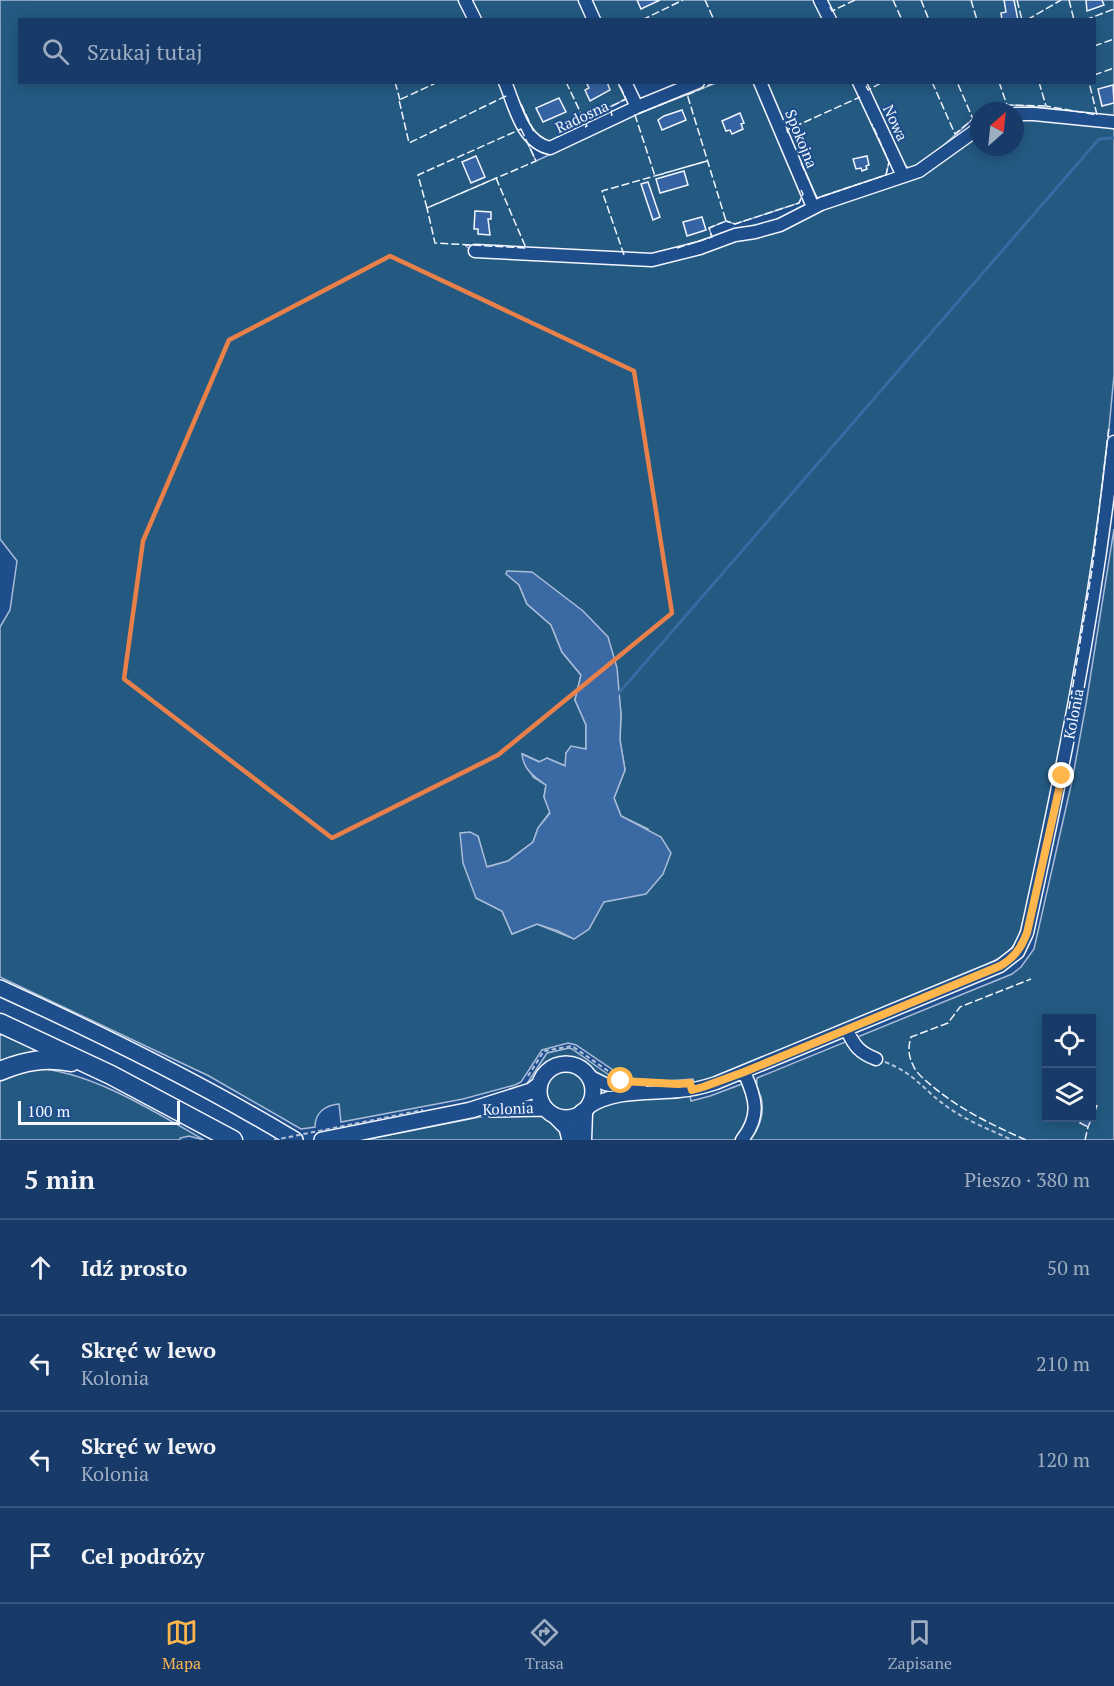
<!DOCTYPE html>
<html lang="pl">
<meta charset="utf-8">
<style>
body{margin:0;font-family:"PT Serif",serif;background:#20416f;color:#f1f3f6}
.controls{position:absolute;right:18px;bottom:18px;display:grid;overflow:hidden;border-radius:0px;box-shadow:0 3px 15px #0003}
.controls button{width:54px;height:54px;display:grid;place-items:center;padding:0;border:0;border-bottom:2px solid #36547d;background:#173a69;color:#f1f3f6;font:30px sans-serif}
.compass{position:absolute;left:970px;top:102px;width:54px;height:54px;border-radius:50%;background:#173a69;box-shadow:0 3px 15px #0003;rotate:27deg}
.scale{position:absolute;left:18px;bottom:15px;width:162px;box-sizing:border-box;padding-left:6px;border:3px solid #f2f6ff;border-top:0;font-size:16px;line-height:21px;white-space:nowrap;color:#f2f6ff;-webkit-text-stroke:4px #1f4e8c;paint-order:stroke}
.stop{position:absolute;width:18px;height:18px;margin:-14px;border:4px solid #ffb74d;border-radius:50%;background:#fff}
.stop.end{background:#ffb74d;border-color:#fff;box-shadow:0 2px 6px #0008}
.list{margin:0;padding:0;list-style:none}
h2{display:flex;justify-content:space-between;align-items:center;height:78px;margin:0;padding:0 24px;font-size:26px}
h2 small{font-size:20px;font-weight:400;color:#9eadc0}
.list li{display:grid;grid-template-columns:39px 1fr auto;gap:18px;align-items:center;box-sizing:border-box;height:96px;padding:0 24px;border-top:2px solid #36547d}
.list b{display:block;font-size:22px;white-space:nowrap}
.list p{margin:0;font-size:20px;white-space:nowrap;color:#9eadc0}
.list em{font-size:20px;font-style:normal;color:#9eadc0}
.icon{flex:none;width:33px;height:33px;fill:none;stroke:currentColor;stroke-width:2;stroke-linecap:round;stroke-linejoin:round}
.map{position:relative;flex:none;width:1114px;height:1140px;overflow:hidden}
.search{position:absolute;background:#173a69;box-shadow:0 3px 15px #0003;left:18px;right:18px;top:18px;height:66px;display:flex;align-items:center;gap:15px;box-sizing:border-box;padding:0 21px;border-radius:0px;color:#9eadc0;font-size:22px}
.sheet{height:462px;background:#173a69}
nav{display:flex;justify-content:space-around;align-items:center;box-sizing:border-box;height:84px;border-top:2px solid #36547d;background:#173a69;font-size:16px;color:#9eadc0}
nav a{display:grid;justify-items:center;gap:3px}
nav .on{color:#ffb74d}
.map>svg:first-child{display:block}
.green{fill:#245a82;stroke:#a8bbd7;stroke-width:1.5;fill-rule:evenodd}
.water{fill:#3b69a3;stroke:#a8bbd7;stroke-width:1.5}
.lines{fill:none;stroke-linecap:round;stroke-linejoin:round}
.stream{stroke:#3b69a3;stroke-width:3}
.building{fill:#3563a3;stroke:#f2f6ff;stroke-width:1.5}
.minor-casing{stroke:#f2f6ff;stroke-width:15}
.major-casing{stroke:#f2f6ff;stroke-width:18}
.highway-casing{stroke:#f2f6ff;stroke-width:21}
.path{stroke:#b3c4dc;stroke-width:2;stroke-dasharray:4.5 3;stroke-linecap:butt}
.minor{stroke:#1f4e8c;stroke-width:12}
.major{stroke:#1f4e8c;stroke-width:15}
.highway{stroke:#1f4e8c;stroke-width:18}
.path-bridge{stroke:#b3c4dc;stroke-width:2;stroke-dasharray:4.5 3;stroke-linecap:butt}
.fence{stroke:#f2f6ff;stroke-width:1.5;stroke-dasharray:8 3;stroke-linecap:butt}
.route{stroke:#ffb74d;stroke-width:8}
.marked{fill:none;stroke:#ea8049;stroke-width:4.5;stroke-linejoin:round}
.labels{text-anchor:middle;stroke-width:4.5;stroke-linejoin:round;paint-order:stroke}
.street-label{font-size:15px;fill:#f2f6ff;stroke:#1f4e8c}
</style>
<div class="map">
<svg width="1114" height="1140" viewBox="0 0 1114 1140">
<rect width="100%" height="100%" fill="#1f4e8c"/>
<path class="green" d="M0,0H461L470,19L20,20V82L500,83L536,161L635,115L716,83H755L803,194L799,203L735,224L726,221L709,228L712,237L651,256L465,245L475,254L667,260L826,204L892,184L979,133V147H1015V120L1050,119L1114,125V375L1103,492L1079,663L1032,889L1018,939L1007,954L975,971L719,1077L694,1085L693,1079L666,1081L625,1078L576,1045L568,1043L542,1050L521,1082L515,1085L463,1099L341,1122L339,1104C326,1105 315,1112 315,1127L301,1129L209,1076L0,977V627L10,610L17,561L0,539ZM519,585L618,694L621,714L620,740L625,770L614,798L621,816L648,829L646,893L603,902L589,929L574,939L537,924L512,934L502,911L476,898L478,836L486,867L508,861L533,842L538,828L550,812L544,797L546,785L533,777L523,754L540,762L547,758L566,766V753L586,750V725L575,700L581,675L562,652L551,625L527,604Z
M472,0H580L589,19H481Z
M590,0H815L825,19H600Z
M826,0H1114V117C1079,113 1046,106 1011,105C1001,105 992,111 979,111V116L973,119L924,163L910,169L901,162L864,83L1094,82V20L835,19Z
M511,83H618L626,99L610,107L612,115L548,143L537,139Z
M766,83H853L889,162L886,175L817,198Z
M1114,529V1140H750C760,1128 765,1112 761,1097C758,1090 756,1086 757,1078L1012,974L1021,967L1034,949L1072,781L1086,704ZM1046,1018H1092V1118H1046Z
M0,1034L38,1051L37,1053L0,1062Z
M569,1048L572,1049L619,1082L598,1077L584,1063L567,1057L556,1059L545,1065L529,1085H526L547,1053Z
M34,1068C91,1071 155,1112 204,1140L189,1136L180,1138V1140H0V1080L15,1072Z
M546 1091a20 20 0 1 1 40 0a20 20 0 1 1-40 0Z
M742,1084C757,1100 747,1127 734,1140H587L588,1117L595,1109L609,1102L690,1095L691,1101L710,1096Z
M537,1111C549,1121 559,1125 564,1140H364L505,1112Z"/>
<path class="water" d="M507,571L532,572L583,611L608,637L617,668L621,714L620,740L625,770L614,798L621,816L661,837L671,853L663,874L646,894L604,902L589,929L574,939L558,931L537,924L512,934L502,911L476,898L463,863L460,833L470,832L478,836L487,867L508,861L533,842L538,828L550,813L544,797L546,785C534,777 523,769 522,754L539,762L547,758L565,766L566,753L571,746L586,749V725L575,700L581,675L562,652L551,625L527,604L519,585L506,574Z"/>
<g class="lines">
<path class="stream" d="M618,694L1099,139L1114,138"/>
</g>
<path class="building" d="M637,0H660L641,9Z
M1004,0H1014L1018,20H1002L1001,13L1006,12Z
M1086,0H1102L1104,5L1087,11Z
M591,82H607L610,90L590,101L585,90L589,88L587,84Z
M1113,85L1114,103L1102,106L1098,89Z
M559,98L566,112L543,122L536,108Z
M682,110L686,120L662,130L658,120L664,116Z
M740,113L744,123L741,124L743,129L732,134L730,130L726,131L722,121Z
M476,156L485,177L471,183L462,162Z
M867,156L869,165L866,166L867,169L862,171L861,168L856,169L853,159Z
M684,171L688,185L660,193L656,179Z
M648,182L660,217L653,220L641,184Z
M475,211L491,212V219H488L490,235L478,234V229H474Z
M702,217L706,230L687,236L683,222Z
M1092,1104L1097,1106L1088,1127L1080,1123L1083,1118H1092Z"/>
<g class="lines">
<g class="minor-casing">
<path id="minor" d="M465,0L475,20
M585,0L594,20
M820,0L830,20
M505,82C515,106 522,142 550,148L637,107
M625,82L637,107L698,82
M760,82L813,207
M859,82L903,176
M1015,114H1034L1114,122
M475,251L652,260L700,248L735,235L755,232L780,225L821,204L919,171L979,128
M847,1030C854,1046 860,1053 876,1059
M589,1076L605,1084L641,1090
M588,1108C612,1090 651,1094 679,1091C692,1090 704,1087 716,1083L1000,966L1018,952L1027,933C1063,769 1096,609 1114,442
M742,1140C761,1116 756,1098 744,1072"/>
</g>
<g class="major-casing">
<path id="major" d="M0,988C101,1034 201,1083 295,1140
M539 1091a27 27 0 1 1 54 0a27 27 0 1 1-54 0Z
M492,1109L544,1108
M556,1117L567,1128L570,1140
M322,1140L471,1110L531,1091L539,1085"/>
</g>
<g class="highway-casing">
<path id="highway" d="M0,1023L111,1075L233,1140
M0,1071C24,1061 45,1057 71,1062
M582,1140L583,1113"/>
</g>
<path class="path" d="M885,1062C916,1074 924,1091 949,1108C969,1122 991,1130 1012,1140
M528,1076L544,1051L572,1046L611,1073"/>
<use href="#minor" class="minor"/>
<use href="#major" class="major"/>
<use href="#highway" class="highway"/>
<path class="path-bridge" d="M274,1140L423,1110"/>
<path class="fence" d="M705,0L714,20
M893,0L902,20
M921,0L929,20
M971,0L977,20
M1017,0L1022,20
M1069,0L1074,20
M830,7L832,11L855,0
M642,20L683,0
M1027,20L1061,0
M1085,20L1114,9
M1094,46L1114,39
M1094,75L1114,68
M395,82L400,100
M438,82L399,100L409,143L506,96L505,93
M566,82L587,126L585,127
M932,82L955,134L973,119L957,82
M999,82L1007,105L1045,106
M1039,82L1046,106L1097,115L1089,82
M866,86L868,90L883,82
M687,95L716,82
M521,104L535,134
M991,111L1007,105L1006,102
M612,116L610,107L626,99L618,82
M521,129L536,161L427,208L418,175Z
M788,133L787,130L860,97
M801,163L817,198L886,175L889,162L872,124
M496,178L526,248L435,243L427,208Z
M725,218L726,221L735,224L799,203L803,194L801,190
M677,248L712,237L709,228L726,221L687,94L635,115L655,176L707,161
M624,255L602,191L707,161
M1069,709L1092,570L1109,426
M1026,1140C992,1125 961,1110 932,1086C925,1080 916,1073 913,1065C908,1055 908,1047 911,1037L948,1023L960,1007L1031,979
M1085,1140L1088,1127"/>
</g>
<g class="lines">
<path class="route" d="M621,1081L678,1084L690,1083L692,1090L703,1087L744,1072L1000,966C1014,958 1021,948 1027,933L1062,776"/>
</g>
<path class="marked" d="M390,256L634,371L672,613L498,755L332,838L124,679L143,541L229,340Z"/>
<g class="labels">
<g class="street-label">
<text transform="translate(582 117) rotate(-25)" y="5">Radosna</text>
<text transform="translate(895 123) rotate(65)" y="5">Nowa</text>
<text transform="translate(801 139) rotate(68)" y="5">Spokojna</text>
<text transform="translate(1074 714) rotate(-79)" y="5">Kolonia</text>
<text transform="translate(508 1109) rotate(-2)" y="5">Kolonia</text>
</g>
</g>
</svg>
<div class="controls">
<button><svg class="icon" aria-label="locate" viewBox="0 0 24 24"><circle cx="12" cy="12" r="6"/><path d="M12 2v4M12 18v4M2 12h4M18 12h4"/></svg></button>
<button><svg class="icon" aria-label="layers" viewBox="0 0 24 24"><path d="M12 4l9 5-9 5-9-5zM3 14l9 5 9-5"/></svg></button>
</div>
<svg class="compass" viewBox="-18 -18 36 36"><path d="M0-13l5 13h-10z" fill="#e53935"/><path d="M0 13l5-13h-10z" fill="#9eadc0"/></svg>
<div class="scale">100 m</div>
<div class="stop" style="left:621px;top:1081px"></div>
<div class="stop end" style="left:1062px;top:776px"></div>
<div class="search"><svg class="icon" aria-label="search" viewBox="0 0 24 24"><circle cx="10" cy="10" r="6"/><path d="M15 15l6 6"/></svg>Szukaj tutaj</div>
</div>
<section class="sheet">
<h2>5 min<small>Pieszo · 380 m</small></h2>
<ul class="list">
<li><svg class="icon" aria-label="ahead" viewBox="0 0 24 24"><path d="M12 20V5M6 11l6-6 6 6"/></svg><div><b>Idź prosto</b></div><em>50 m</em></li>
<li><svg class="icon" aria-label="left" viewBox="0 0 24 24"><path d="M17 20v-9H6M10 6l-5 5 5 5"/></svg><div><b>Skręć w lewo</b><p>Kolonia</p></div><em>210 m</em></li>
<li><svg class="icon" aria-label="left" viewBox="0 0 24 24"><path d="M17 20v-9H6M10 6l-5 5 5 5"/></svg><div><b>Skręć w lewo</b><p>Kolonia</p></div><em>120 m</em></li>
<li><svg class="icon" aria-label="arrive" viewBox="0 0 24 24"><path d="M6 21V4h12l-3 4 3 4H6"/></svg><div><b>Cel podróży</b></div></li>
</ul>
</section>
<nav>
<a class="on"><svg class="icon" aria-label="map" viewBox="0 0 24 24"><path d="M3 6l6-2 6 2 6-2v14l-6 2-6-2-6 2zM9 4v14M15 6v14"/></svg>Mapa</a>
<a><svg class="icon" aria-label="directions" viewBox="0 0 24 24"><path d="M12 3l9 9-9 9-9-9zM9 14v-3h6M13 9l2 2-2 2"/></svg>Trasa</a>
<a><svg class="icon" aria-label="saved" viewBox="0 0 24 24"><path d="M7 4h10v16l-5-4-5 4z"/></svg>Zapisane</a>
</nav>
